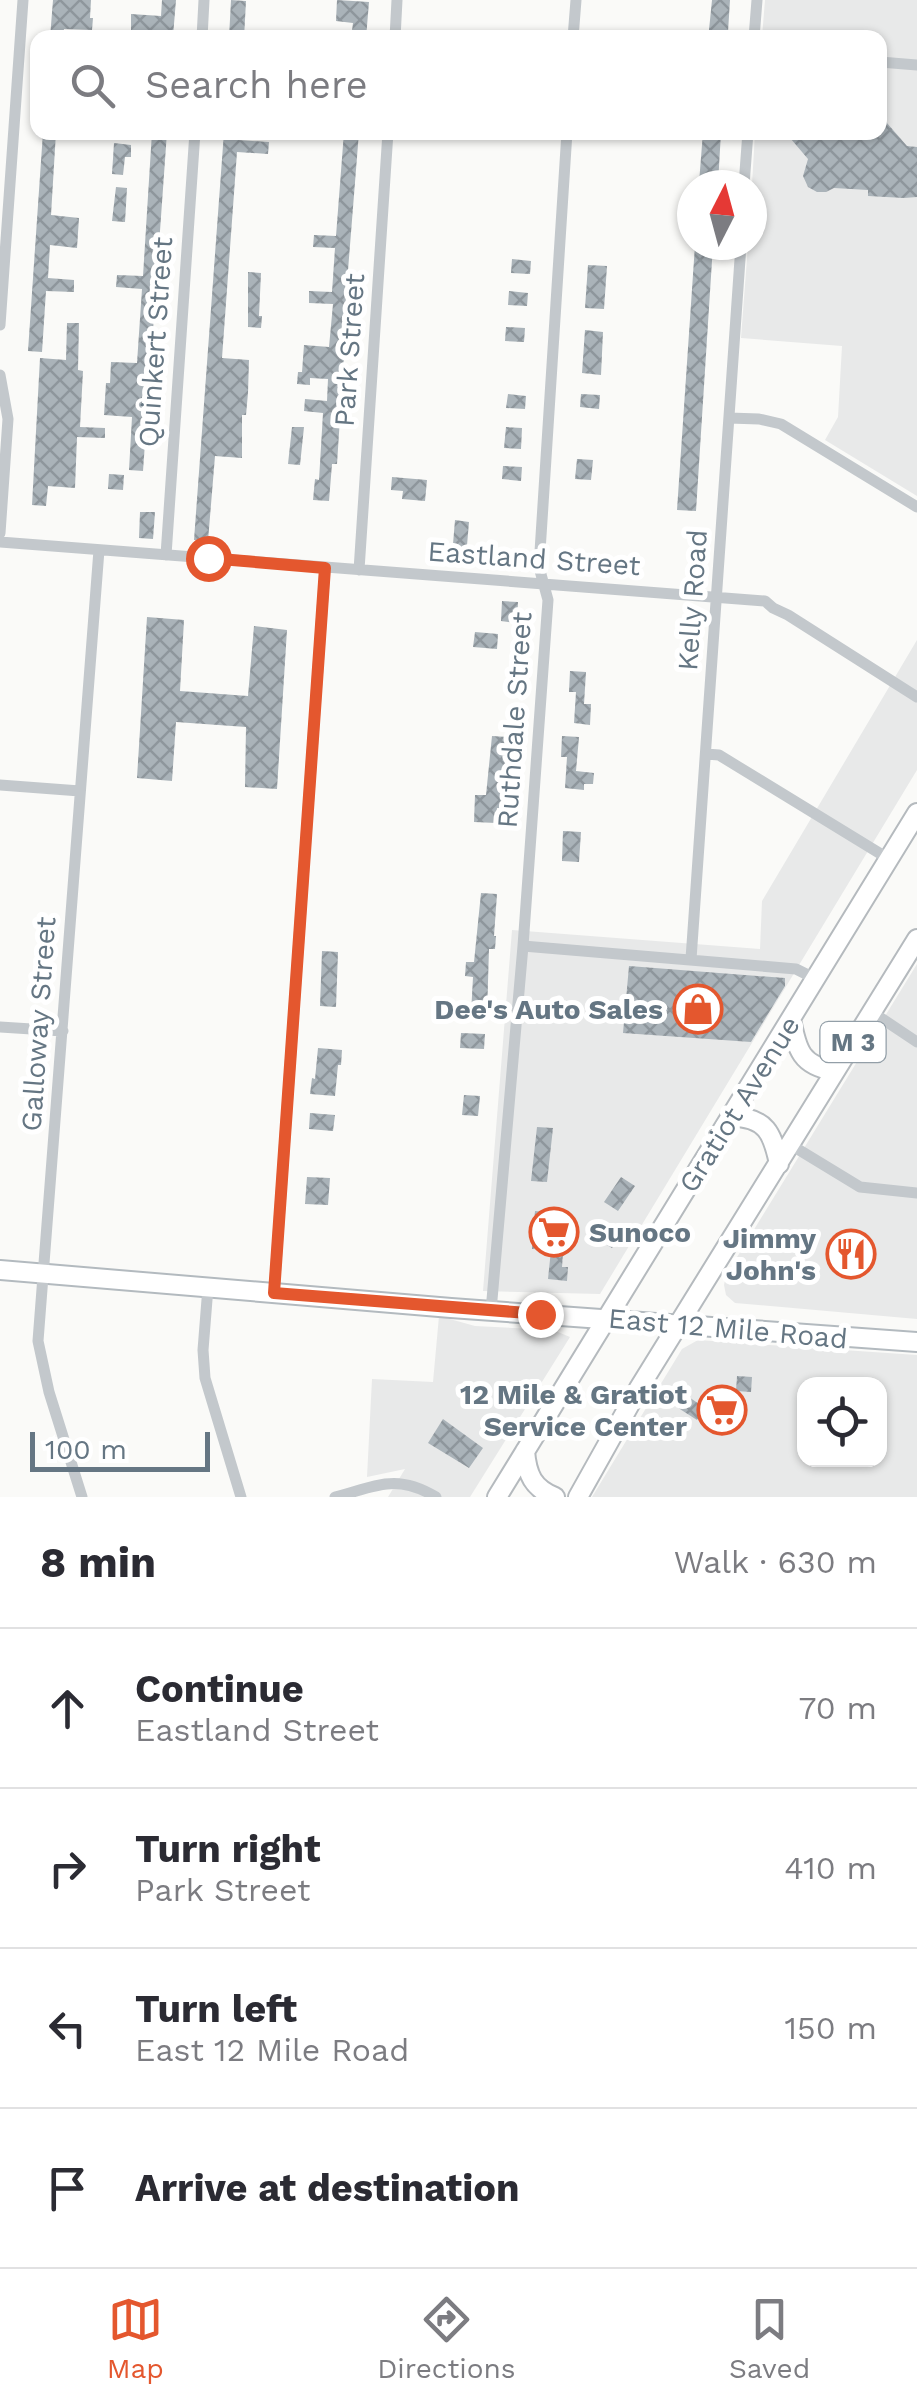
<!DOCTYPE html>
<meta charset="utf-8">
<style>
body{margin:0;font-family:"Work Sans",sans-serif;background:#f7f7f7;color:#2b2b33}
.controls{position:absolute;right:30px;bottom:30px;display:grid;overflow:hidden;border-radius:20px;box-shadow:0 2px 8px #0004}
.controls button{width:90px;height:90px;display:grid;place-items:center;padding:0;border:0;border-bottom:2px solid #e1e1e2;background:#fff;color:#2b2b33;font:50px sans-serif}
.compass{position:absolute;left:677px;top:170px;width:90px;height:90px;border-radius:50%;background:#fff;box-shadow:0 2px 8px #0004;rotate:6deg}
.scale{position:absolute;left:30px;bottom:25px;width:180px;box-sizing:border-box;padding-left:10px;border:5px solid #657683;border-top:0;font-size:28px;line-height:35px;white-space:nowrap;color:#657683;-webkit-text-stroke:8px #fff;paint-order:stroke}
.stop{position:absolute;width:30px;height:30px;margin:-22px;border:8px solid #e4572e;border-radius:50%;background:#fff}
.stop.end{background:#e4572e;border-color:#fff;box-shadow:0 2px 10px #0008}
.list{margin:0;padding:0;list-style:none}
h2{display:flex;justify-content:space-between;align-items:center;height:130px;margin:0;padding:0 40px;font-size:42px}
h2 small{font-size:32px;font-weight:400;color:#7c7c81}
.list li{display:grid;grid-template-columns:65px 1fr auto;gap:30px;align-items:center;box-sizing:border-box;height:160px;padding:0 40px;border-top:2px solid #e1e1e2}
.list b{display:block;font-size:38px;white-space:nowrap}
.list p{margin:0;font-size:32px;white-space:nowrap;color:#7c7c81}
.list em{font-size:32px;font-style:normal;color:#7c7c81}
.icon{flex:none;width:55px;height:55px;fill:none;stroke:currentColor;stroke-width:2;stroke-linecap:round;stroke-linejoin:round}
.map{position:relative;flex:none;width:917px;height:1497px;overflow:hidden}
.search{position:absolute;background:#fff;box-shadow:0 2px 8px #0004;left:30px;right:30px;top:30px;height:110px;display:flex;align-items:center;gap:25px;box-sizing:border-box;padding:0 35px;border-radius:20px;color:#7c7c81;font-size:38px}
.sheet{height:770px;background:#fff}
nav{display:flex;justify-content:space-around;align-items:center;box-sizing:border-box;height:140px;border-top:2px solid #e1e1e2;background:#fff;font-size:28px;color:#7c7c81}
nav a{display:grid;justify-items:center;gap:5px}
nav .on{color:#e4572e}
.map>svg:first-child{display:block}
.built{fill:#e8e9e9;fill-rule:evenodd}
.building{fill:url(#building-cross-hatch)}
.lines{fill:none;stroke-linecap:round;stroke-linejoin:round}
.secondary-casing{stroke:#b3babf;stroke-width:22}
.primary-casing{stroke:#b5babe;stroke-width:22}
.minor{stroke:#c3c8cc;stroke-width:11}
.secondary{stroke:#fff;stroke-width:18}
.primary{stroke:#fff;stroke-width:18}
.route{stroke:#e4572e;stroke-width:12}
.labels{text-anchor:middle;stroke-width:10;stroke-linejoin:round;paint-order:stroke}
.shield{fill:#fff;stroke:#939fa8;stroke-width:2.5}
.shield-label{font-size:25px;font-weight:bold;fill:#657683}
.street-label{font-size:28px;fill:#657683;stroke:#fff}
.poi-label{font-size:28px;font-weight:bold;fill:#657683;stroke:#fff;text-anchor:end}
</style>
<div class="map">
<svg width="917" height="1497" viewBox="0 0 917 1497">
<defs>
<pattern id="building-cross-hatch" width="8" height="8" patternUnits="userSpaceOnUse" patternTransform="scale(2.5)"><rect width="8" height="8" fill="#aab3b9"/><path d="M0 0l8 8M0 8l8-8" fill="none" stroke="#8e969c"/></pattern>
</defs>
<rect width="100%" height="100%" fill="#fafaf8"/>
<path class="built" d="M765,0H917V496L825,440L838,417L842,346L741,338L748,245H752V185L755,133L880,132V38L762,37Z
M917,640V770L600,1294L483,1291L512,930L760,949L762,901Z
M917,964V1319L735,1303L726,1295L724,1285L726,1275Z
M439,1316L475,1326L553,1330L570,1337L470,1497H388L405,1469L367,1477L372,1379L433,1382Z
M698,1340L917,1355V1497H592L682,1349ZM804,1384H880V1460H804Z"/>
<path class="building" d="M53,0H91L90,18H93L92,30L64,29L63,38H50Z
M162,0H176L173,36L144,33L143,38H131V14L161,16Z
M231,0L246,1L244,38H229Z
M337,0L369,2L366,38H351L353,23L336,21Z
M712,0H730L728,32L709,30Z
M880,115L907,146L917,147V197L904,198L868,196V190L834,188L826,192H817L808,187L803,176L808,159L785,132H880Z
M43,132H56L51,215L79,218L77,248L50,245L48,278L74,280V292L46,291L42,352L28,351Z
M152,132H167L143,471L129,470L132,417L104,415L106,383H110L111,362L137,363L142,289L116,287L117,275L143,276Z
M224,132H238V140L269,142L268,154L237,152L222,358L249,360L248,393L246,415H242V458L215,456L208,541L194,540Z
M344,132H359L347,283L345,310H347L337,464H332L329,501L313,500L315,479L319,480L323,413L304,411L305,399L327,401L328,379L310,378V385L297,384L298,372H302L304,345L329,347L333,304L309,303V291L332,292L335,248L313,247L314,235L336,236Z
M703,132H721L718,184L699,183Z
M114,143L131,145V157H125L123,175L112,174Z
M116,187L127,188L125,222L112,221Z
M695,245H713L696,511L677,510Z
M512,259L531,261L530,274L511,273Z
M588,265L607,266L604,309L585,308Z
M248,272L261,273L259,316H262L261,328L248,327Z
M509,291L528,293L527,306L508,305Z
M67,323H79L78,370L83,371L80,427L105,428V438L77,437L75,488L48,486L46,506L32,505L40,358L66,360Z
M506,327L525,328L524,342L505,341Z
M585,330L603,332L601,375L582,373Z
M508,394L526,396L525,409L506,408Z
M581,394L600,395L599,409L580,407Z
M292,427H304L300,465L288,464Z
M506,427L522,428L521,449L504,448Z
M577,459L593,460L591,480L575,479Z
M503,466L522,467L521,481L502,479Z
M109,474L124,475L123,490L108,489Z
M392,477L427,480L425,501L402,499L403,491L391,490Z
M140,512H155L153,539L139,538Z
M455,520L469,522L466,557L452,556Z
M502,601L518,602L517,623L501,621Z
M147,617L184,620L180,691L248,696L254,626L287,630L277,789L245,787L246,727L176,722L172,781L137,778Z
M475,632L498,634L497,649L473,647Z
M570,671L586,672L584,704H591L590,725L574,723L576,692H569Z
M492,736L508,737L503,808H497L496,823L474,822L475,795H486Z
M562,736L579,737L576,771L594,773L593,784H584V790L565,788L567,757H561Z
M563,831L581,832L579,862L562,861Z
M481,893L497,894L494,936H496L495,949H489L487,1015L471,1014L473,977L465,976L466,962H474Z
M322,951L338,952L336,1007L320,1006Z
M629,966L785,978V986L751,1042L623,1033Z
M461,1033L485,1034L484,1049L460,1048Z
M318,1048L342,1050L341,1065H338L335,1096L310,1094L312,1078L315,1079Z
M464,1095L480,1096L478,1116L462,1115Z
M310,1113L335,1115L333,1131L309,1129Z
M537,1127L553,1128L547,1182L531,1181Z
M307,1177L330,1178L328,1205L305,1204Z
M621,1177L635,1186L618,1211L604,1202Z
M535,1211L566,1214L562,1267H568L567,1281L548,1279L551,1250L532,1249Z
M596,1222L620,1236L612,1248L589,1235Z
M737,1376L752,1377L751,1392L736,1391Z
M680,1391L705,1408L697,1420L672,1404Z
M729,1399L741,1420L732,1424L729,1420L717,1426L709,1410Z
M443,1419L483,1448L469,1468L428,1443Z"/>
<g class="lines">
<g class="secondary-casing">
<path id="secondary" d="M0,1270L451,1308L917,1342"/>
</g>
<g class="primary-casing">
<path id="primary" d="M791,1019C797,1050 801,1066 835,1071
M732,1117C766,1117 773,1134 779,1164
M525,1451C527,1475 533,1488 555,1497
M497,1497L917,813
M578,1497L639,1388L917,939"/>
</g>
<path class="minor" d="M202,38L204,0
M395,38L397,0
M573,38L576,0
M754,38L757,0
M880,62L917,65
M744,185L748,132
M0,325L23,0
M0,375L8,419L0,533
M729,418L759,419L781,424L917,507
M0,542L765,601L773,608L788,615L917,697
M166,555L195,132
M359,570L388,132
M706,754L719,755L889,859
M0,785L80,791
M523,946L796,969L816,979
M691,959L741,245
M872,1012L917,1042
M0,1027L63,1031
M791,1145L860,1187L917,1193
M208,1287L203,1350L205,1378L241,1497
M274,1293L325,568
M491,1311L523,946L548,600L539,567L567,132
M82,1497L49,1392L38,1341L99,550
M335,1497C377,1486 396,1473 436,1497"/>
<use href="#secondary" class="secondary"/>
<use href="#primary" class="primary"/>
</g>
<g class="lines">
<path class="route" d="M208,558L325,568L274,1293L540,1314"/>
</g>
<defs>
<g id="shop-ring" transform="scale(2.5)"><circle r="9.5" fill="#fff" stroke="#e4572e" stroke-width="1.5"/><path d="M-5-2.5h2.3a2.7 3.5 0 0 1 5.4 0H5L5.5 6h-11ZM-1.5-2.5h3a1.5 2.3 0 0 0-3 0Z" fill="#e4572e"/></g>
<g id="supermarket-ring" transform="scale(2.5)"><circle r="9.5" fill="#fff" stroke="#e4572e" stroke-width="1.5"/><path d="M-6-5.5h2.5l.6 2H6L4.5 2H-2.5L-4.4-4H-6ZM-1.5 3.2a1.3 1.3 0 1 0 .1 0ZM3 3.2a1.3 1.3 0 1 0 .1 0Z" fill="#e4572e"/></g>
<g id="restaurant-ring" transform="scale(2.5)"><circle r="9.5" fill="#fff" stroke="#e4572e" stroke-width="1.5"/><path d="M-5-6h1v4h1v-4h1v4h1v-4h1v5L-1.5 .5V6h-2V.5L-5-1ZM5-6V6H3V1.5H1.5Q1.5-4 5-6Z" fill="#e4572e"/></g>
</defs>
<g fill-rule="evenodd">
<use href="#shop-ring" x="698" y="1009"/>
<use href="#supermarket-ring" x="554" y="1232"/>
<use href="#restaurant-ring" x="851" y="1254"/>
<use href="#supermarket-ring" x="722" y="1410"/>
</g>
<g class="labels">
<rect class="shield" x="820.5" y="1022" width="65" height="40" rx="8"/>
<g class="shield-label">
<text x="853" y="1051">M 3</text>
</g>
<g class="street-label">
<text transform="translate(155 342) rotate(-86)" y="10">Quinkert Street</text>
<text transform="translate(349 350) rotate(-86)" y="10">Park Street</text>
<text transform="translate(534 558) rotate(4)" y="10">Eastland Street</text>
<text transform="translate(692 600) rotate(-86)" y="10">Kelly Road</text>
<text transform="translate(514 720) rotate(-86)" y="10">Ruthdale Street</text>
<text transform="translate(38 1024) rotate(-86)" y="10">Galloway Street</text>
<text transform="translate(739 1104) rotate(-58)" y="10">Gratiot Avenue</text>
<text transform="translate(728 1328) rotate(5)" y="10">East 12 Mile Road</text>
</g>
<g class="poi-label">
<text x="663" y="1019">Dee's Auto Sales</text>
<text x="589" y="1242" text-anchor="start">Sunoco</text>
<text x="816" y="1248">Jimmy<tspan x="816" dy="32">John's</tspan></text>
<text x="687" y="1404">12 Mile &amp; Gratiot<tspan x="687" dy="32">Service Center</tspan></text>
</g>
</g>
</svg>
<div class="controls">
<button><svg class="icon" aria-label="locate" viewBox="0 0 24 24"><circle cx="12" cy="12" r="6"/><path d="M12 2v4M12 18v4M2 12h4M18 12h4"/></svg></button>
</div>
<svg class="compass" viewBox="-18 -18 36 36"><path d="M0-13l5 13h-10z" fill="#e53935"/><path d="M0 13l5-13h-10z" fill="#7c7c81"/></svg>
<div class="scale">100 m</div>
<div class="stop" style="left:208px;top:558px"></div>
<div class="stop end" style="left:540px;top:1314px"></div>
<div class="search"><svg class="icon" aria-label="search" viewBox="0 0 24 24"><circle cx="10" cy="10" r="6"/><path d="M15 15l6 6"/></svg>Search here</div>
</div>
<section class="sheet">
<h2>8 min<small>Walk · 630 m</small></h2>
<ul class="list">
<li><svg class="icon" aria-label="ahead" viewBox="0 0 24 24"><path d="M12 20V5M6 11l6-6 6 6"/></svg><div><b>Continue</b><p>Eastland Street</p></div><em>70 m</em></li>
<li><svg class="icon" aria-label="right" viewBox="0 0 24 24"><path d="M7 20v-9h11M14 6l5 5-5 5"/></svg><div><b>Turn right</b><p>Park Street</p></div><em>410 m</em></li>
<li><svg class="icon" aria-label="left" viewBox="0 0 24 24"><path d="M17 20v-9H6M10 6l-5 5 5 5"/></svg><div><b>Turn left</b><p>East 12 Mile Road</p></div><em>150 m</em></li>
<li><svg class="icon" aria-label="arrive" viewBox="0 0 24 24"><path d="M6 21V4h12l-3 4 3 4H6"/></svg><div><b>Arrive at destination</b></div></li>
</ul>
</section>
<nav>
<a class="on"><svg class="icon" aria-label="map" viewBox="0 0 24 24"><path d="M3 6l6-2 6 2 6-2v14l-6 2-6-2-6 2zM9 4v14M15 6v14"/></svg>Map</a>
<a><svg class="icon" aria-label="directions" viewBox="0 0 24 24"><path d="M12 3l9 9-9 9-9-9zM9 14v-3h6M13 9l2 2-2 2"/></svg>Directions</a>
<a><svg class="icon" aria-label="saved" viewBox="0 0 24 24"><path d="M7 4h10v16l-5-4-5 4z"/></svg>Saved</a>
</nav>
